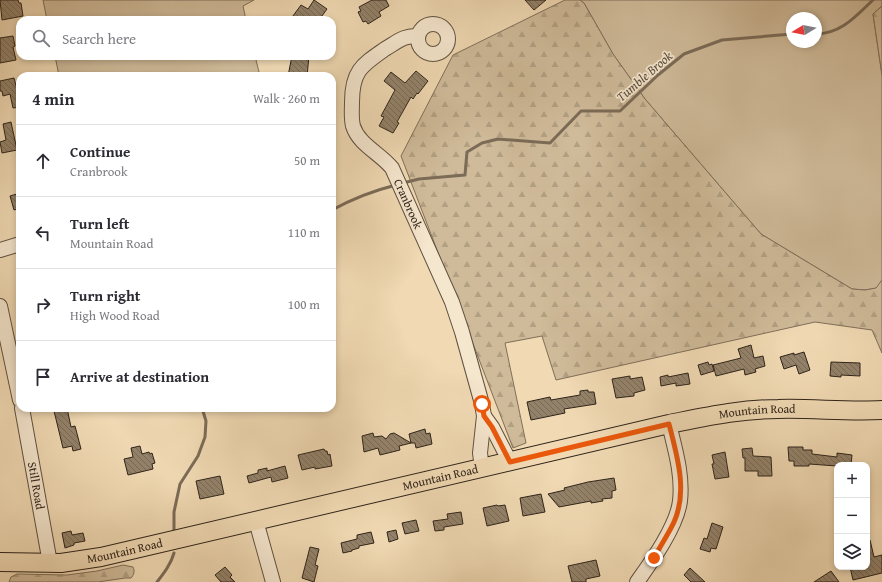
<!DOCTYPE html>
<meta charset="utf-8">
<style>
body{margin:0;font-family:"Gentium Book Plus",serif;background:#f2f2f3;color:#2b2b33}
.controls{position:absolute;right:12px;bottom:12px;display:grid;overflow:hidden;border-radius:8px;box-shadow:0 2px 6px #0003}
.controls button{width:36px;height:36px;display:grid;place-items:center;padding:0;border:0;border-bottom:1px solid #e1e1e2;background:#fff;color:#2b2b33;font:20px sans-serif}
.compass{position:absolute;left:786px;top:12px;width:36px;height:36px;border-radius:50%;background:#fff;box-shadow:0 2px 6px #0003;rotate:260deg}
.stop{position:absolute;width:12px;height:12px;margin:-9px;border:3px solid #ea580c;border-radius:50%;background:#fff}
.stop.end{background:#ea580c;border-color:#fff;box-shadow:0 1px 4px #0008}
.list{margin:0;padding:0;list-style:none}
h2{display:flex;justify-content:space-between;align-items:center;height:52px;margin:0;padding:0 16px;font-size:17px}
h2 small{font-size:13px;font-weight:400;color:#7c7c81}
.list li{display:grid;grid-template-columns:26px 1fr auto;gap:12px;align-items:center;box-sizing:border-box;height:72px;padding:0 16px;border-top:1px solid #e1e1e2}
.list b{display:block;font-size:15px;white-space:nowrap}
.list p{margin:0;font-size:13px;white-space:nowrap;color:#7c7c81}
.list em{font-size:13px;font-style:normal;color:#7c7c81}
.icon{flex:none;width:22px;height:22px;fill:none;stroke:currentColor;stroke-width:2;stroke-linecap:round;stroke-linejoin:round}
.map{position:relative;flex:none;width:882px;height:582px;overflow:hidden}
.search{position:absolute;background:#fff;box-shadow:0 2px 6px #0003;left:16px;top:16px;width:320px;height:44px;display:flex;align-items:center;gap:10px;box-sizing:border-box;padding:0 14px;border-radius:12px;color:#7c7c81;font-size:15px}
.panel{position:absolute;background:#fff;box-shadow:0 2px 6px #0003;left:16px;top:72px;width:320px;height:340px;border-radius:12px}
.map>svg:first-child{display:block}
.green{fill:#cfba99;stroke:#7f6f5a;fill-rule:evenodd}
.forest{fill:url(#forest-firs);stroke:#7f6f5a}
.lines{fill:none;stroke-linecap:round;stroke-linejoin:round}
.stream{stroke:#7b6b57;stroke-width:3}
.building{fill:url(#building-back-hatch);stroke:#2f241a}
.minor-casing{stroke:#5f5140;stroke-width:16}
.major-casing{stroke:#2f241a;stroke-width:20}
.minor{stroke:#f5e6ce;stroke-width:14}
.major{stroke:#f0d9b3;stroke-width:18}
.route{stroke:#ea580c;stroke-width:5}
.labels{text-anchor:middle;stroke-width:3.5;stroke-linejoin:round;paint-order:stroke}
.street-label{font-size:12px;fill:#2f241a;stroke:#f5e6ce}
.water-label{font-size:13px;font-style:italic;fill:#5b4e3d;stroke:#f5e6ce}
</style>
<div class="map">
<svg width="882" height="582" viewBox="0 0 882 582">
<defs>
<pattern id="forest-firs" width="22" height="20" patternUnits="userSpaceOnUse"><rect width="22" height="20" fill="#cfba99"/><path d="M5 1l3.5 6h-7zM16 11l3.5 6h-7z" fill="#b2a083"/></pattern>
<pattern id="building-back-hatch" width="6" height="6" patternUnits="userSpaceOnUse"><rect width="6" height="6" fill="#93826a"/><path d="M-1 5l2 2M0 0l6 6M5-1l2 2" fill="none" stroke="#786a56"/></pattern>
</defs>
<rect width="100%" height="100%" fill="#f0d9b3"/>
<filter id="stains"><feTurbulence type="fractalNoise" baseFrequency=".005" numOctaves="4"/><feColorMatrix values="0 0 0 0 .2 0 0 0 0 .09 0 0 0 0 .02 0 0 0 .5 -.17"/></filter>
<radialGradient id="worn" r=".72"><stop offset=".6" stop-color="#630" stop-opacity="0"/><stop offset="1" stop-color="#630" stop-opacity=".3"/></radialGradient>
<path class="green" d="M43,0H254L243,6L246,20H47Z
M580,0H882V6L873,14L882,75V280L877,288L865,290L852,289L761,234L645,99L613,54L584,3ZM792,18H816V42H792Z
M55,56H255L260,76H59Z"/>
<path class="forest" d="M565,0H580L584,3L613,54L645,99L761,234L852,289L865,290L876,288L882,280V353L872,330L815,322L556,380L542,336L505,343L526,443L513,448L401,156L453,55Z
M882,6V75L873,14Z
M123,565L133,567C135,571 134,575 131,578H125L98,582H9L11,577L17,574L67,575L97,571Z"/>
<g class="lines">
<path class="stream" d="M816,34C841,34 856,16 873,0
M403,183L419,179L465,175L467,152L482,143L498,139L550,143L581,111H620L658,75L684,54L722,40L792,34
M332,210C354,198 372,191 396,185
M174,531V512L180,484L198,456L205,437L206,421L202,408
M157,582C164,573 171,564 174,553"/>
</g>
<path class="building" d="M0,0H18L19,3H21L23,16L2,20Z
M314,0L327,9L319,20H290L301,5L308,9Z
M372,0H386L389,6L379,12L381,16L368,24L366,21L363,22L358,12L361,11L359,7Z
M525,0H546L534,10Z
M13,36L15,46L13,47L16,60L0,63V38Z
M292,56H309L307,76H288Z
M416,71L428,81L418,94L417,93L413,99L411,97L397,122L399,123L393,133L379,126L384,117L381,116L395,90L384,81L391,72L405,83Z
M14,78L18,93L20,92V107L13,108L10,94L3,96L2,91H0V81Z
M11,122L17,150L2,153L0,142L6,140L3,124Z
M20,193V208L14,210L10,196Z
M751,345L754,358L763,356L765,366L755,369L756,372L745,375L744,369L716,376L713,365L741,358L738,349Z
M804,352L810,370L799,374L796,365L784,369L780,357L794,353V355Z
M708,362L709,365L712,364L714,371L701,375L698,365Z
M831,362L860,363V376L841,375V377L830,376Z
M688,373L690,384L676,386V383L661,386L660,377L668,375V377Z
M630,376V379L642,377L645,390L634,393V396L616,398L612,379Z
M588,390V392H594L596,404L564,409L565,413L531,420L527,402L550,397L551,400L580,395V391Z
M67,408L71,427L75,426L81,449L73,451L72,446L63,448L54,411Z
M425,429L426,434L430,433L432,444L416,448L415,443H411L409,434Z
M373,433L374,437L382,436L386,439L390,434L394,433L411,443L399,446L400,450L380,455L378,448L364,452L362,436Z
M140,446L142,454L149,452L150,454L152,453L155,463L152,464L153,469L128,475L124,459L133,457L131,448Z
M788,447H803V450H812V454L837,457V453L852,455L851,465H837V466L809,464V466H794V461H789Z
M752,448L753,456L771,457L772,476H758V471H745V458H743L742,449Z
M324,449L325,451H327L328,455L330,454L332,466L315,469V467L302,470L298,455Z
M725,452L729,477L715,479L712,464H714L712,455Z
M285,466L288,478L272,482L271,477L249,483L247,476L258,473V470L267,468V471Z
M220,476L224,494L200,499L196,481Z
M614,478L616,490L612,491V498L602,499L603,501L591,503V501L559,507L548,494L565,490L564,488L588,482Z
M541,494L545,512L523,516L520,498Z
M497,505L498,506L505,505L509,521L487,526L483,508Z
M461,512L463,524L444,527V530L435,531L433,521L448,519L447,514Z
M416,520L419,531L405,534L402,523Z
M712,523L723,527L716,549L711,548L710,552L700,549L704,538L707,539Z
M396,530L398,539L389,542L387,532Z
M71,531L72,535L83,533L85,541L74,543V545L65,548L62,533Z
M371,532L374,543L359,546V548L352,550V551L343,553L341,543L357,539V535Z
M867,540H870L874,557L882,555V573L853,580L850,567H867Z
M310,547L319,549L315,565L318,566L314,582L302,578Z
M596,560L600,576L586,579V582H572L568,566Z
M225,567L232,575L230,577L235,582H221L215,575Z
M690,568L705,582H691L684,575Z
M831,571L839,582H814Z"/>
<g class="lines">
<g class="minor-casing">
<g id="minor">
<circle cx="433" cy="39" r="15"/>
<path id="s1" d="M418,36C404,35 397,42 385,49C362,65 352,71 352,102C352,110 351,118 353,126C359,145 380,153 392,168L452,302L462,332L482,404L484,416L480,453L482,468"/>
<path d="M0,250L20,244"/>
<path d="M0,306L20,400"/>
<path id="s2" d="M22,408L50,563"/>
<path d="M484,416L492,427L510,462"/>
<path d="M256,521L273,582"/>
<path d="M637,582C652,561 677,526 680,501C683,475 675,449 669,424"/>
</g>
</g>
<g class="major-casing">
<g id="major">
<path id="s3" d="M0,562L61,563L101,557L669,424C705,417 741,409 778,409C813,408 847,412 882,410"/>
</g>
</g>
<use href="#minor" class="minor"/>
<use href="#major" class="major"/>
</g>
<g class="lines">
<path class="route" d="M482,404L484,416L492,427L510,462L669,424C677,456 688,491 674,522C668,535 660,546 654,558"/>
</g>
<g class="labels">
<g class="street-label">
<text dy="4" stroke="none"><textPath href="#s1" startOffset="224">Cranbrook</textPath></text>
<text dy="4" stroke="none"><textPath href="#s3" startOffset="774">Mountain Road</textPath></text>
<text dy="4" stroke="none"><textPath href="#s3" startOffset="450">Mountain Road</textPath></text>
<text dy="4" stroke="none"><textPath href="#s2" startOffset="79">Still Road</textPath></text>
<text dy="4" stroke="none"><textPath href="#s3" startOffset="126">Mountain Road</textPath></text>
</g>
<g class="water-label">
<text transform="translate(644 76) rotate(-41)" y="5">Tumble Brook</text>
</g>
</g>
<rect width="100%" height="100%" filter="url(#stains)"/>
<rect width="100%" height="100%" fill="url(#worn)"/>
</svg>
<div class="controls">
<button>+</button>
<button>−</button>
<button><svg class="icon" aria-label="layers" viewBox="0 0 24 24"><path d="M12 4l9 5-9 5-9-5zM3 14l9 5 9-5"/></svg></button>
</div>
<svg class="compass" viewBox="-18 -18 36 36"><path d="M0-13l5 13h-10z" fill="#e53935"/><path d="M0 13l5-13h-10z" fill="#7c7c81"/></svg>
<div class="stop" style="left:482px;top:404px"></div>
<div class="stop end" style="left:654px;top:558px"></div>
<div class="search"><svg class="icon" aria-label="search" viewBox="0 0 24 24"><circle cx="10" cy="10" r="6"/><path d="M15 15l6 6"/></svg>Search here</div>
<section class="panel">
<h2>4 min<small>Walk · 260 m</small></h2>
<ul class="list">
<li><svg class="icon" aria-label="ahead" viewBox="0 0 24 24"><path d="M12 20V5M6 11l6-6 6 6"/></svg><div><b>Continue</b><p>Cranbrook</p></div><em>50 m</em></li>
<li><svg class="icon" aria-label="left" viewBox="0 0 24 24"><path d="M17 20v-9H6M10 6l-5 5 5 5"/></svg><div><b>Turn left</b><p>Mountain Road</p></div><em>110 m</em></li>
<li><svg class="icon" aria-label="right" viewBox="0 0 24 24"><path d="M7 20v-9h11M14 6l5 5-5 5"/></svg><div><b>Turn right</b><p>High Wood Road</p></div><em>100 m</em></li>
<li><svg class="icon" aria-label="arrive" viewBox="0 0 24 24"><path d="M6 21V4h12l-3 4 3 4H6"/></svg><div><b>Arrive at destination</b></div></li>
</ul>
</section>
</div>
